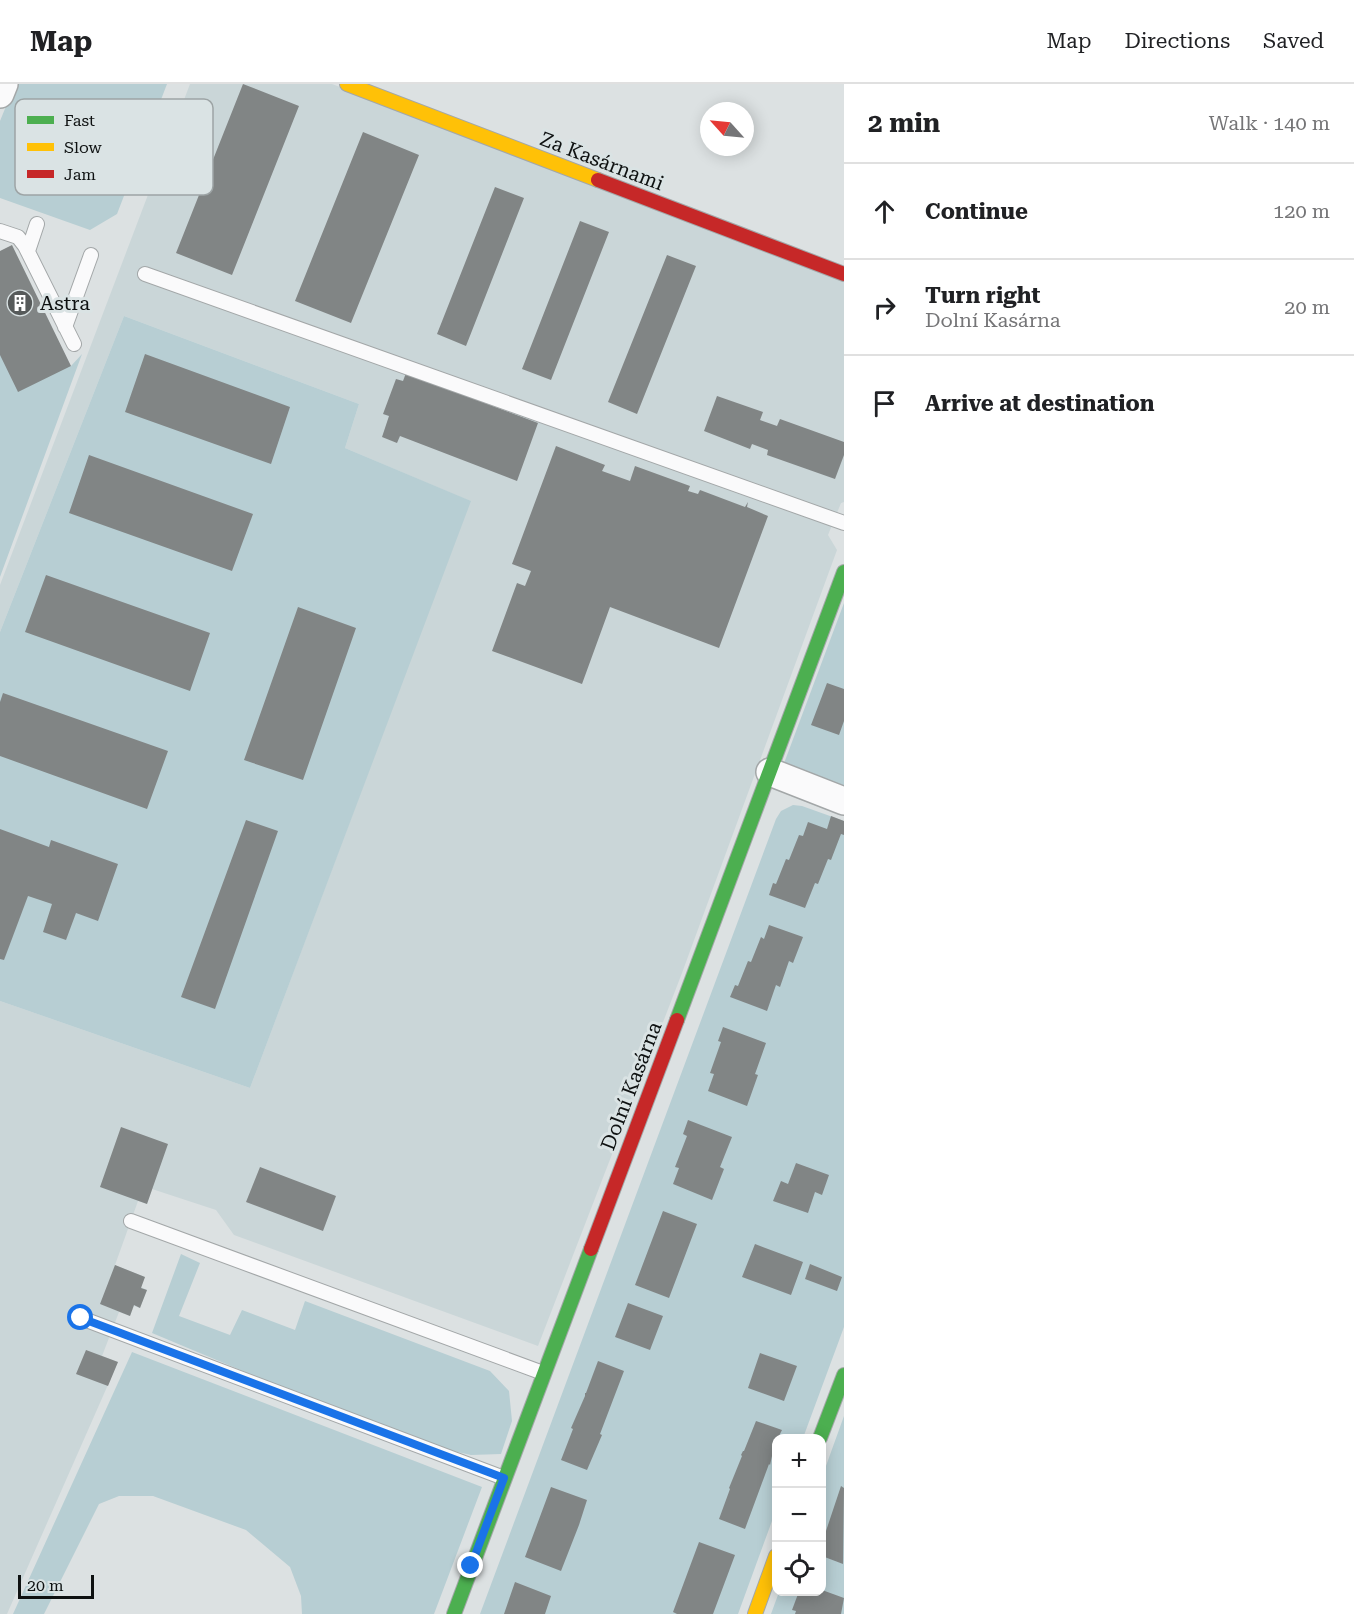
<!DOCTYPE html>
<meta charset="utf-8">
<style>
body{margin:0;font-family:"Roboto Serif",serif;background:#f6f6f6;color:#202124}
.controls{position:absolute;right:18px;bottom:18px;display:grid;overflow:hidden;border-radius:12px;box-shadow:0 3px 15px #0003}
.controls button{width:54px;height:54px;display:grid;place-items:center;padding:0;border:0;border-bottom:2px solid #e0e0e0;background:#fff;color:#202124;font:30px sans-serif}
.compass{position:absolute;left:700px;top:18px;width:54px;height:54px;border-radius:50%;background:#fff;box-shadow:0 3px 15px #0003;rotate:297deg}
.scale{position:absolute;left:18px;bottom:15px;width:76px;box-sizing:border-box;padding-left:6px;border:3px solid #0e1111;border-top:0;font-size:16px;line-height:21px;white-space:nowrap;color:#0e1111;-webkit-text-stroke:4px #dae3e4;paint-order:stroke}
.stop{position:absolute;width:18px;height:18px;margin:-14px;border:4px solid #1a73e8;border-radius:50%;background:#fff}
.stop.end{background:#1a73e8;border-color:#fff;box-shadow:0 2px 6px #0008}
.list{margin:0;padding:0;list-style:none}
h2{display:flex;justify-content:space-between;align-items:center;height:78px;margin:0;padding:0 24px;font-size:26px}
h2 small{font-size:20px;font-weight:400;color:#757577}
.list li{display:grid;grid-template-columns:39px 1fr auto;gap:18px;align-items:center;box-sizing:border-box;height:96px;padding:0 24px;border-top:2px solid #e0e0e0}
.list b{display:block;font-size:22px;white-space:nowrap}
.list p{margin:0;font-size:20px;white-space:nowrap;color:#757577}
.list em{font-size:20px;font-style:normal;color:#757577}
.icon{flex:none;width:33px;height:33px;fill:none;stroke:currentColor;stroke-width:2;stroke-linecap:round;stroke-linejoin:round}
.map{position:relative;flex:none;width:844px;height:1530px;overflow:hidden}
header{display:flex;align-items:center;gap:36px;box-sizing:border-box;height:84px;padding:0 30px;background:#fff;border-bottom:2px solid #e0e0e0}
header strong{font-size:28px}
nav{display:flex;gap:33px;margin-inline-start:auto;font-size:21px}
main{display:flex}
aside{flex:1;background:#fff}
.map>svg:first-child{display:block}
.built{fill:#cad6d8}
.green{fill:#b7ced3}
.building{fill:#818585}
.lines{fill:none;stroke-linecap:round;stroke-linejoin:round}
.lane-casing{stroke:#a3a7a8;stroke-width:16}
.street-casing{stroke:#a3a7a8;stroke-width:30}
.fast-casing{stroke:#a3a7a8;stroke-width:16}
.slow-casing{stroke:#a3a7a8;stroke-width:16}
.jam-casing{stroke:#a3a7a8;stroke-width:16}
.lane{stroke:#fafafb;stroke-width:14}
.street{stroke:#fafafb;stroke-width:27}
.fast{stroke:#4caf50;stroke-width:14}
.slow{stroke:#ffc107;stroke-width:14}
.jam{stroke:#c62828;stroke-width:14}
.route{stroke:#1a73e8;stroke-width:8}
.labels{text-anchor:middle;stroke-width:6;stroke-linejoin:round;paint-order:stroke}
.street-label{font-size:20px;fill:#0e1111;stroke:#dae3e4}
.poi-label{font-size:20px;fill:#0e1111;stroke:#dae3e4;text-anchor:start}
.key{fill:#dae3e4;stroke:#9da4a5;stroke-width:1.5}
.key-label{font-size:16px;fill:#0e1111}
</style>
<header>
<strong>Map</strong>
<nav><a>Map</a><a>Directions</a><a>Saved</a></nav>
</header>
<main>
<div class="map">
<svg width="844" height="1530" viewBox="0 0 844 1530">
<rect width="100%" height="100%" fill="#dce1e2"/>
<path class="built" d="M190,0H332L844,194V418L841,419L828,451L837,466L682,889L538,1262L234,1151L216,1126L152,1105L147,1120L138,1117L115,1181L145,1193L141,1203L147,1206L140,1224L134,1222L130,1232L119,1228L102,1272L118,1278L7,1530H0V917L250,1004L470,417L345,364L359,320L124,232L0,548V501Z"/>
<path class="green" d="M15,0H167L117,130L90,146L0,114V37Z
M124,232L359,320L345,364L471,417L250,1004L0,917V548Z
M82,270L0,493V271L71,282Z
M844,519V705L783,682Z
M793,721L802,722L844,737V1243L803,1354H776V1426L738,1530H480L776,735L781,727Z
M181,1170L200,1179L179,1232L230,1251L242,1226L295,1246L305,1217L490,1287L509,1307L512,1337L501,1370L471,1371L444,1365L350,1332L152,1249Z
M132,1268L482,1403L434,1530H302L301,1512L290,1483L246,1446L153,1412H119L99,1420L44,1530H13Z
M844,1332V1530H771L779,1508H822V1393Z"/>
<path class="building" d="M243,0L299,22L232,191L176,169Z
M363,48L419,71L351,239L295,217Z
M495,103L524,114L466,262L437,250Z
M580,137L609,148L551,296L522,285Z
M12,161L71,282L18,308L0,271V167Z
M667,171L696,182L637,330L608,318Z
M145,270L290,323L271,380L125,328Z
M406,289L538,339L517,397L400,352L397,359L382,353L389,332L383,330L396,295L403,297Z
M717,312L763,328L760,336L777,342L780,335L844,358V371L835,395L767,371L768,366L752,360L750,365L704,347Z
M556,362L605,381L602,387L630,397L635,382L690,402L688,407L698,410L700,406L745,423L748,418L747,423L768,432L719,564L610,523L582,600L492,567L517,499L525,502L531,487L512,480Z
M89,371L253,430L232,487L69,429Z
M46,491L210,549L190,607L25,548Z
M298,523L356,544L303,696L244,676Z
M827,599L844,605V637L839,651L811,641Z
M3,609L168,667L147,725L0,672V618Z
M831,732L844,737V751L841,750L831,776L828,775L818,800L815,799L805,824L769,811L773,799L776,800L786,775L789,776L799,751L803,752L808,738L827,745Z
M246,736L278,747L215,925L181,913Z
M0,745L49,763L51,756L118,780L98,837L76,829L66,856L43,848L52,820L28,812L4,876L0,875Z
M769,841L803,853L793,879L789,877L780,903L776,901L767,927L730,913L735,901L738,902L748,877L751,878L761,853L764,855Z
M723,943L766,959L755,990L758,991L747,1022L708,1007L714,990L710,989L721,958L718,957Z
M688,1036L732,1053L720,1083L724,1085L712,1116L673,1100L679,1084L675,1083L687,1052L683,1050Z
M121,1043L168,1060L147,1120L100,1103Z
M796,1079L829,1091L822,1111L815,1108L808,1129L773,1117L781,1097L788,1100Z
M260,1083L336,1112L323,1147L246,1118Z
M663,1127L697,1140L669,1214L635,1201Z
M755,1160L803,1178L791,1211L742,1193Z
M810,1180L842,1193L837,1207L805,1195Z
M115,1181L145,1193L141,1204L147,1206L140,1224L134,1221L130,1232L100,1220Z
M628,1219L663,1232L650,1266L615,1253Z
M86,1266L118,1278L108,1302L76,1290Z
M760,1269L797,1282L784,1317L748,1304Z
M598,1277L624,1287L600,1350L602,1351L587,1386L561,1376L573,1345L571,1344L585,1312V1309H586Z
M756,1337L782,1346L778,1354H776L770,1381L769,1380L745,1445L719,1435L730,1405L729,1404L742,1372L741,1371L743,1367H744Z
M841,1402L844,1404L843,1480L822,1472V1459Z
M551,1403L587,1416L579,1441L561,1487L525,1473Z
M699,1458L735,1471L713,1530H677L673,1528Z
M515,1498L551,1512L545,1530H504Z
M822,1506L844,1514L841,1530H795L796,1527L792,1526L798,1510L801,1512L803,1508H822Z"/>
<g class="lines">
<g class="lane-casing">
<path id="lane" d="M0,147L18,153L25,162L74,260
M28,167L37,140
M145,190L844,439
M65,243L91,171
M131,1137L543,1289
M81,1234L504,1394"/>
</g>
<g class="street-casing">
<path id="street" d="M0,10L4,0
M770,688L844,717"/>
</g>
<g class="fast-casing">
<path id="fast" d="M677,936L844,488
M820,1354L844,1291
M454,1530L591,1165"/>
</g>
<g class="slow-casing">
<path id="slow" d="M347,0L598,96
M755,1530L776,1472"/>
</g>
<g class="jam-casing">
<path id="jam" d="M598,96L844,190
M591,1165L677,936"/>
</g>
<use href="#lane" class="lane"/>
<use href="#street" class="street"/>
<use href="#fast" class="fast"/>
<use href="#slow" class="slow"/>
<use href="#jam" class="jam"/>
</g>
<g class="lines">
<path class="route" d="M81,1234L504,1394L471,1482"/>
</g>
<defs>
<g id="building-disc" transform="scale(1.35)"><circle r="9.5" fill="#565a5a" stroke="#dae3e4"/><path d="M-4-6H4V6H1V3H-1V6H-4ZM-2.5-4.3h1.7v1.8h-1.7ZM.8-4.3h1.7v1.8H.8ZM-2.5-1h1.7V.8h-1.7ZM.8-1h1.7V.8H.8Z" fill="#fff"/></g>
</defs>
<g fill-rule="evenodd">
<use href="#building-disc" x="20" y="219"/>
</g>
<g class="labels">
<g class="street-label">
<text transform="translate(602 77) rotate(21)" y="7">Za Kasárnami</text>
<text transform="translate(631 1002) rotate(-69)" y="7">Dolní Kasárna</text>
</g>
<g class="poi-label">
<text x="40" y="226">Astra</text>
</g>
</g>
<rect x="15" y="15" width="198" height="96" rx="9" class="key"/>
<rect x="27" y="32" width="27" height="8" fill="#4caf50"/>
<rect x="27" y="59" width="27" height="8" fill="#ffc107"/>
<rect x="27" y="86" width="27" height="8" fill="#c62828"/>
<g class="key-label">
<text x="64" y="42">Fast</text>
<text x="64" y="69">Slow</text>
<text x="64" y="96">Jam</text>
</g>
</svg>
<div class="controls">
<button>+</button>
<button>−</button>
<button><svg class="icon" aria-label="locate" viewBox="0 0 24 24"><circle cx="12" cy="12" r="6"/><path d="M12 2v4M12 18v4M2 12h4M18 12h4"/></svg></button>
</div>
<svg class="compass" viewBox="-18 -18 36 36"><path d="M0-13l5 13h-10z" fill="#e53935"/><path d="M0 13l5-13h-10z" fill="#757577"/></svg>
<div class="scale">20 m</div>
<div class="stop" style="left:81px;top:1234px"></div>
<div class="stop end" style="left:471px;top:1482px"></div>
</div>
<aside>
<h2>2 min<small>Walk · 140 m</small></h2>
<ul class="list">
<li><svg class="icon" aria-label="ahead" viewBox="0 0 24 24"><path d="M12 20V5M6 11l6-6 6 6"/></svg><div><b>Continue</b></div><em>120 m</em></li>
<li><svg class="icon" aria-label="right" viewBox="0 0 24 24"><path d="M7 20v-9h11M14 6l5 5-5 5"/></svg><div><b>Turn right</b><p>Dolní Kasárna</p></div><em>20 m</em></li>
<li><svg class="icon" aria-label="arrive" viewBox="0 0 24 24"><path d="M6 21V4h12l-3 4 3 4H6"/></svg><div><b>Arrive at destination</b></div></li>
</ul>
</aside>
</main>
